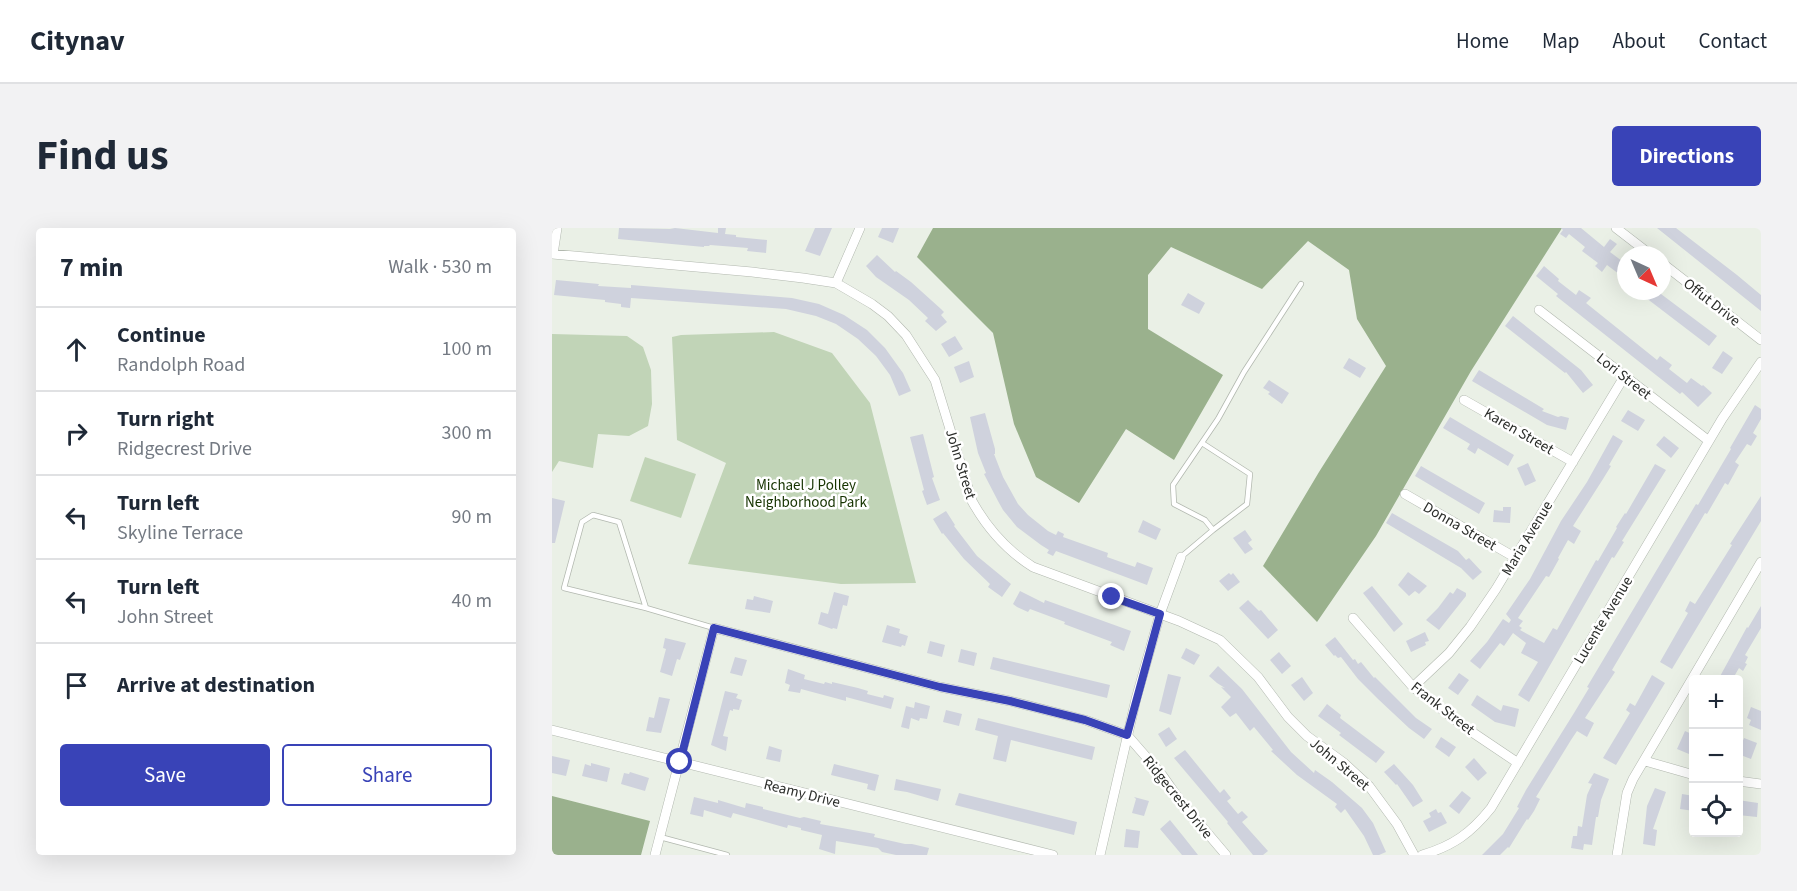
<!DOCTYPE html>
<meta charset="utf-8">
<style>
body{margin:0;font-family:"Source Sans 3",sans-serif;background:#f2f2f3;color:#1f2937}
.controls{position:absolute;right:18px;bottom:18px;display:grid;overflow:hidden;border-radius:6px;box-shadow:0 6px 24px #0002}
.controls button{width:54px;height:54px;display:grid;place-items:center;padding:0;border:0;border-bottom:2px solid #e0e1e3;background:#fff;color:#1f2937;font:30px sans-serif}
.compass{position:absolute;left:1065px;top:18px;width:54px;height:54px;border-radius:50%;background:#fff;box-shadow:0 6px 24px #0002;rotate:136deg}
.stop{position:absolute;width:18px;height:18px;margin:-14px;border:4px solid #3943b7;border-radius:50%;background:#fff}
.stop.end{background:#3943b7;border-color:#fff;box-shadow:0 2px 6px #0008}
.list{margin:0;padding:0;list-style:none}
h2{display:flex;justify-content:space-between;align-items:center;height:78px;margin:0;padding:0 24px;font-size:26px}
h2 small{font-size:20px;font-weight:400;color:#747a83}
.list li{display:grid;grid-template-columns:39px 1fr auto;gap:18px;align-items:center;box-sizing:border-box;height:84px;padding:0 24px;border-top:2px solid #e0e1e3}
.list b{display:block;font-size:22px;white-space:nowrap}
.list p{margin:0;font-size:20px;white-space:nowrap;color:#747a83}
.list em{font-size:20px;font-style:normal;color:#747a83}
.actions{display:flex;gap:12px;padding:18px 24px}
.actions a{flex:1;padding:14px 0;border:2px solid #3943b7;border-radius:6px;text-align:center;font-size:21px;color:#3943b7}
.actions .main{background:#3943b7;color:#fff}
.icon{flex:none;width:33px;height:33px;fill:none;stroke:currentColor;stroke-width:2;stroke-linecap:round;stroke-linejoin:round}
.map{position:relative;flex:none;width:1209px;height:627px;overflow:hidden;border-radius:6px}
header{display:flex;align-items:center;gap:36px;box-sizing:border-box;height:84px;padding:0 30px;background:#fff;border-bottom:2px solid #e0e1e3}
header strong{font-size:28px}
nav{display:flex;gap:33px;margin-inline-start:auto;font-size:21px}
.intro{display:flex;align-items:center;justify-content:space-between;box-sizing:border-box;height:144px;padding:0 36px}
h1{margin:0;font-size:42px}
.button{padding:15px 27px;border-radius:6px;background:#3943b7;color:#fff;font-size:21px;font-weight:700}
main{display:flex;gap:36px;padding:0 36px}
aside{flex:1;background:#fff;border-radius:6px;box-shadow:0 6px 24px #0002}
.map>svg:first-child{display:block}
.green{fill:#c1d4b7}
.forest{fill:#9ab18d}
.building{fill:#cfd2dd}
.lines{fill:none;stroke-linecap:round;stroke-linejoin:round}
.lane-casing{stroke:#b2b8af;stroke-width:6}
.street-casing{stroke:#b2b8af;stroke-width:10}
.lane{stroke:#fff;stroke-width:4.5}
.street{stroke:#fff;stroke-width:9}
.route{stroke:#3943b7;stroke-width:8}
.labels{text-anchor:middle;stroke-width:5;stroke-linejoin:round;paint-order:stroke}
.street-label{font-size:15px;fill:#2c2e2b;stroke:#fff}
.park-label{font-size:15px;fill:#163300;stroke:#fff}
</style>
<header>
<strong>Citynav</strong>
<nav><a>Home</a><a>Map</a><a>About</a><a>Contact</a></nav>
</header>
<div class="intro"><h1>Find us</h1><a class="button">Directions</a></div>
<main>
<aside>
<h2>7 min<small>Walk · 530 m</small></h2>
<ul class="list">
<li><svg class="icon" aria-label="ahead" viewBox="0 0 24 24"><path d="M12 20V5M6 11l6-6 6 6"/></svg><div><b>Continue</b><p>Randolph Road</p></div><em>100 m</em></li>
<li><svg class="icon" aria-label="right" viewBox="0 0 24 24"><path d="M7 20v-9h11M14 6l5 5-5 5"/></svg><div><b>Turn right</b><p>Ridgecrest Drive</p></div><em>300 m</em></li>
<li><svg class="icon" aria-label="left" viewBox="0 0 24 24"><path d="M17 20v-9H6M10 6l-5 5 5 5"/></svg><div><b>Turn left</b><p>Skyline Terrace</p></div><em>90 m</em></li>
<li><svg class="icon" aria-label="left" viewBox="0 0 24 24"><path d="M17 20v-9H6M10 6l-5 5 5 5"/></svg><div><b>Turn left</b><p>John Street</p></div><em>40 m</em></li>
<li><svg class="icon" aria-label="arrive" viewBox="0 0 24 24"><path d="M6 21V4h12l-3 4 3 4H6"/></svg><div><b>Arrive at destination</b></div></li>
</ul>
<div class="actions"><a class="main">Save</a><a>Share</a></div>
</aside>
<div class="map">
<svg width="1209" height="627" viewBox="0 0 1209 627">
<rect width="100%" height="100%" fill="#eaf0e6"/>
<path class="green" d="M222,104L280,125L318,175L364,355L289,356L136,336L174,235L125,212L120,109L129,107Z
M0,106L75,108L91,119L99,142L100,176L96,198L77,208L46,206L41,240L7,233L0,244Z
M93,229L144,246L129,290L78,273Z"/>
<path class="forest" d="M381,0H1010L919,143L824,308L765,394L711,338L767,244L834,138L805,91L797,42L756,13L710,61L619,19L596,47V101L671,147L622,232L574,201L527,275L484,249L462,196L441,105L365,29Z
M0,568L98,593L89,627H0Z"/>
<path class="building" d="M67,0L118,1L123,0L166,5V0H174L173,6L184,7V9L215,12L214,25L195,23L196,20L158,17L157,18H152V19L66,11Z
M263,0H280L268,28L253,23Z
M330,0H347L341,15L326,9Z
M1009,0H1029L1052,19L1058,11L1065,16L1058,24L1074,36V45L1071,49L1055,37L1050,44L1043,38L1046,35L1030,23L1033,19L1017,6L1014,10L1008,6L1011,2Z
M1105,0H1124L1185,47L1209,67V83Z
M325,27L343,44L344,43L359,54L389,81L392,84L389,87L395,94L384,103L373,93L376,90L357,72L324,49L314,38Z
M992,38L1007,51L1006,53L1024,67L1027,62L1039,70L1034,75L1105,132L1108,128L1120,137L1117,141L1135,155L1139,150L1150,158L1151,157L1160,165L1146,179L1130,164L1128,166L1004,68L1006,66L984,48Z
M4,52L47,56L46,58L79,60V57L240,70L267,76L292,87L315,102L333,120L351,145L359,163L347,168L338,147L324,128L306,111L284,96L264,88L234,81L79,70L78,80L69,79V76L53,74V72L2,67Z
M1085,63H1105L1165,108L1157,118Z
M636,65L653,75L647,86L629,77Z
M961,88L1029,142L1041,157L1031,165L1014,144L1013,145L953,98Z
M403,108L411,121L397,129L389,116Z
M1171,123L1181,130L1170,146L1160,140Z
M797,130L814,140L808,150L791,140Z
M417,133L422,149L408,155L402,139Z
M927,142L992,181L990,183L1006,189L1009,188L1017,190L1014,202L995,197L920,153Z
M717,152L737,165L730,176L716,166L718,164L711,160Z
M1203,177L1209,181V191L1201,205L1205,208L1199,218L1195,216L1183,234L1187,237L1176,257L1173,255L1155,286L1153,285L1060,442L1063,444L1033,490L1042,495L1035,509L1025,503L1019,512L984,569L988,571L982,583L976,592L975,591L957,620L956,619L948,627H930L951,606L967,580L965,579L974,562L1022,485L1037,460L1035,459L1144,276L1146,277L1179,221L1178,220Z
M1076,182L1093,192L1086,203L1069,193Z
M433,185L443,221V226H442L451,249L466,276L476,287L496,303L504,307L506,303L512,306L511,309L556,325L555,329L583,339L585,334L601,340L595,357L504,323L501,328L495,325L497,322L489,317L465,299L451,282L446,273L432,246L434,245L426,225L418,189Z
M898,189L962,227L956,238L926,220L923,226L915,221L918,216L891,200Z
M371,206L382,249L380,250L388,272L375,277L370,263L372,262L358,209Z
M1061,207L1071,213L1057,237L1059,238L1051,251L1021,298L1029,303L1022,316L1016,312L1006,330L1007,331L997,349L994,348L966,390L971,393L967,398L970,400L968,402L992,415L1001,400L1005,402L1044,332L1046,333L1065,300L1064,299L1073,285L1074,286L1103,236L1114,242L1070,313L1072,314L1062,330L1060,329L977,474L966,467L986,434L969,425L974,415L961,405L952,418L948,415L928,441L918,433L935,414L951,391L957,395L959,392L954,386L978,351L1009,293L1035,254Z
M1112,208L1127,220L1119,230L1104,217Z
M976,235L984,253L973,258L965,240Z
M869,238L933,275L927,286L863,248Z
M1209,268V293L1120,441L1108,434L1136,385L1133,383L1138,373L1143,376L1180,317L1178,316Z
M0,270L13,273L3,315H0Z
M951,279H959L958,295L941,294L942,282L951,283Z
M394,283L403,297L402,298L425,328L459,356L450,369L436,359L438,356L412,331L391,305L390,306L381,291Z
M840,285L906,323L914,332L917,330L930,344L921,352L909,340L834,295Z
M591,292L609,301L604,312L586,304Z
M693,302L700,312L696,315L701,321L693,326L681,310Z
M856,344L875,358L867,366L863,363L857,368L846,357Z
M677,345L679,347L681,345L688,354L676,363L667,353Z
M820,358L851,396L842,404L811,365Z
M905,360L914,365V368L887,402L874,392L886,380L898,364L901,366Z
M468,363L492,375L493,372L579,403L572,423L558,417L560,414L512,396L513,394L478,381L476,384L465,379L461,376Z
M282,364L297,368L295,378L291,377L285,401L281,400L280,401L266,396L269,384L276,386Z
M202,368L221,373L218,385L193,381L195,371L201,372Z
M696,372L707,383L709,382L726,402L716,411L687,380Z
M1209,378V400L1193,427L1196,429L1193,435L1195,436L1191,443L1187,440L1180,452H1166L1195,399L1196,400Z
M335,397L348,401L347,405L356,408L353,418L350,417L349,419L330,414Z
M873,404L877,413L873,414L874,417L859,424L854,413Z
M783,409L801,432L803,431L806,436L809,434L822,450L823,449L864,490L880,501L872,511L857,500L826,471L806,451L789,429L786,430L783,427L782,428L773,417Z
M113,410L134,415L128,432L125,431L120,448L108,444L114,421L111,420Z
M378,413L393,417L390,429L375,425Z
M634,420L648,427L642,437L629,430Z
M409,421L425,425L422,438L406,434Z
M727,424L739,438L730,446L718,432Z
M183,429L195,432L190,448L178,445Z
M441,429L558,457L555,470L438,441Z
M666,438L690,461L739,524L762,545L763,542L780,554L810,580L821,595L834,624L827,627H821L812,608L793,581L789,585L783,579L785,576L745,547L719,523L721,522L702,499L698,503L684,485L678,489L677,488L669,479L679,469L669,459L673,460L665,455L657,448Z
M236,441L253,447L252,451L272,456L273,454L280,456V454L306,460L316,463L315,466L331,470L332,467L342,470L339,481L294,469V473L249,461L248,465L236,463L238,457L233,455Z
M907,445L917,452L906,467L896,460Z
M616,446L629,449L619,487L607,483Z
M1100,447L1113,455L1064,537L1051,530L1078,485L1074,482L1078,475L1083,478Z
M750,449L761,465L752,473L739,457Z
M173,463L186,466L184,470L190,472L187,482L181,481V483L178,482L171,508L176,509L174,523L159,517Z
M925,467L949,483L951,477L967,481L963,499L943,494L919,477Z
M107,469L118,471L109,505L94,503L97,489L102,490Z
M363,474L378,478L375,491L368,490L367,493L359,490L357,501L349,499L354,478L362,480Z
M775,476L789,487L788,490L833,524L824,535L787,507L789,505L766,488Z
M1199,479L1209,483V502L1197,497L1199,492L1195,490Z
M394,482L410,486L407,498L391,494Z
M426,490L543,519L540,532L459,512L454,534L441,531L446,508L423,502Z
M617,499L625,511L614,519L606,506Z
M1133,503L1142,507V515L1137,526L1125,521Z
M889,509L904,519L897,529L883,519Z
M1192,510L1205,515L1199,531L1186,526V514L1190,515Z
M217,518L230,522L228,534L214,531Z
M633,522L668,565L672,561L679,570L675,573L686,586L690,583L696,589L690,594L716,623L711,627H701L675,595L676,594L622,530Z
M0,528L18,532L14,548L0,545Z
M922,530L935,545L926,553L913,539Z
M39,535L58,540L55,554L30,548L33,536L39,538Z
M282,536L327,547L323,563L315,561L316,556L279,547Z
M842,536L861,557L871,573L861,579L845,556L844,557L832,544Z
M78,544L97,550L93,563L69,556L72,545L77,546Z
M1042,545L1057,551L1049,572L1046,589H1044L1040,617L1032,616L1031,622L1019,620L1021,608H1025L1026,598L1030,599L1035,567L1040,556L1036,555Z
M344,551L389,561L386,573L355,564L342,562Z
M1103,560L1114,564L1101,601L1105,602L1103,618L1091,616L1095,578Z
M910,563L919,570L907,586L897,578Z
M407,565L525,594L522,607L403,577Z
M1130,566L1142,568V583L1128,581Z
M142,569L166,575V572L193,580L194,575L211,579V581L248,590L252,589L269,593L268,596L323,606L322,609L353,616H360L377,620L375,627H344L330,624L326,620L284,613L283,626L267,621L270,607L249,602V600L236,597L235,600L181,585L179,590L152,582L151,589L138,586Z
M582,569L597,573L592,588L580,585L584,571Z
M1186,572L1206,575L1205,589L1186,587Z
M884,581L886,585L889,584L895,595L877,604L871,593L879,589L877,585Z
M618,592L631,608L646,627H630L608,601Z
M574,601L588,603L586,620L572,619Z"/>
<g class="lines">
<g class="lane-casing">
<path id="lane" d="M661,302L653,292L622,276L621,257L666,191L692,144L749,56
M629,329L661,302L695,276L698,246L650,215
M94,380L67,294L41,287L30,294L12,360L94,380L162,400
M108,609L175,627"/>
</g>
<g class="street-casing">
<path id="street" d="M1064,0L1099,27
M0,26L200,44L251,50L284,55L320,76L336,88L354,107L383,152L420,273C435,300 454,322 481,339L627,393L668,412L706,449L736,489L755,508L792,535L817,558L845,596L862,627
M1,26L5,0
M1110,35L1209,112
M284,55L308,0
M987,82L1157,213
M912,172L1021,234
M853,266L964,330
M801,390L861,459L914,500L966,535
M861,459L897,425L918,399L944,361L1072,149
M0,502L501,627
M1093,533L1142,547
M1186,553L1209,556
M103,627L162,400L388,459L458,473L533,492L575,507L610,547L629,574L674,627
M548,627L584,471L608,386L629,329
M870,627C901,618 919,605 939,580L1170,191L1209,134
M1065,627L1075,565L1081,551L1209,334"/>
</g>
<use href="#lane" class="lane"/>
<use href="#street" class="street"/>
</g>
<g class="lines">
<path class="route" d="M128,534L162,400L388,459L458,473L533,492L575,507L608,386L560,369"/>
</g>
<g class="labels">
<g class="street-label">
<text transform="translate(1160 74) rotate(38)" y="5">Offut Drive</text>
<text transform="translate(1072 148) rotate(38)" y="5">Lori Street</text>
<text transform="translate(967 203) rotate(30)" y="5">Karen Street</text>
<text transform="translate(409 236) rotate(73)" y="5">John Street</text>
<text transform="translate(908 298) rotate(30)" y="5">Donna Street</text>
<text transform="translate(975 310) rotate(-59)" y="5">Maria Avenue</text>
<text transform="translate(1051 392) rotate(-59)" y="5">Lucente Avenue</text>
<text transform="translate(891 480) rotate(38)" y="5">Frank Street</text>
<text transform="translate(788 536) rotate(40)" y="5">John Street</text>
<text transform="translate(250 565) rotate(14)" y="5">Reamy Drive</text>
<text transform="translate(626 569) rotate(51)" y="5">Ridgecrest Drive</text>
</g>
<g class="park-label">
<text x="254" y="262">Michael J Polley<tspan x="254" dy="17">Neighborhood Park</tspan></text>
</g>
</g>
</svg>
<div class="controls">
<button>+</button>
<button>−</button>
<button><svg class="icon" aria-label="locate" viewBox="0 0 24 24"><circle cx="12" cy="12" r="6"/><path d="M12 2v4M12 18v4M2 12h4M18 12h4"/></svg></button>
</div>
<svg class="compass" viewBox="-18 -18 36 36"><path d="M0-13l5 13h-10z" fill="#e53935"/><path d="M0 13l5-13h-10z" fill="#747a83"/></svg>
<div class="stop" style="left:128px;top:534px"></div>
<div class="stop end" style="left:560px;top:369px"></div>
</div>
</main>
